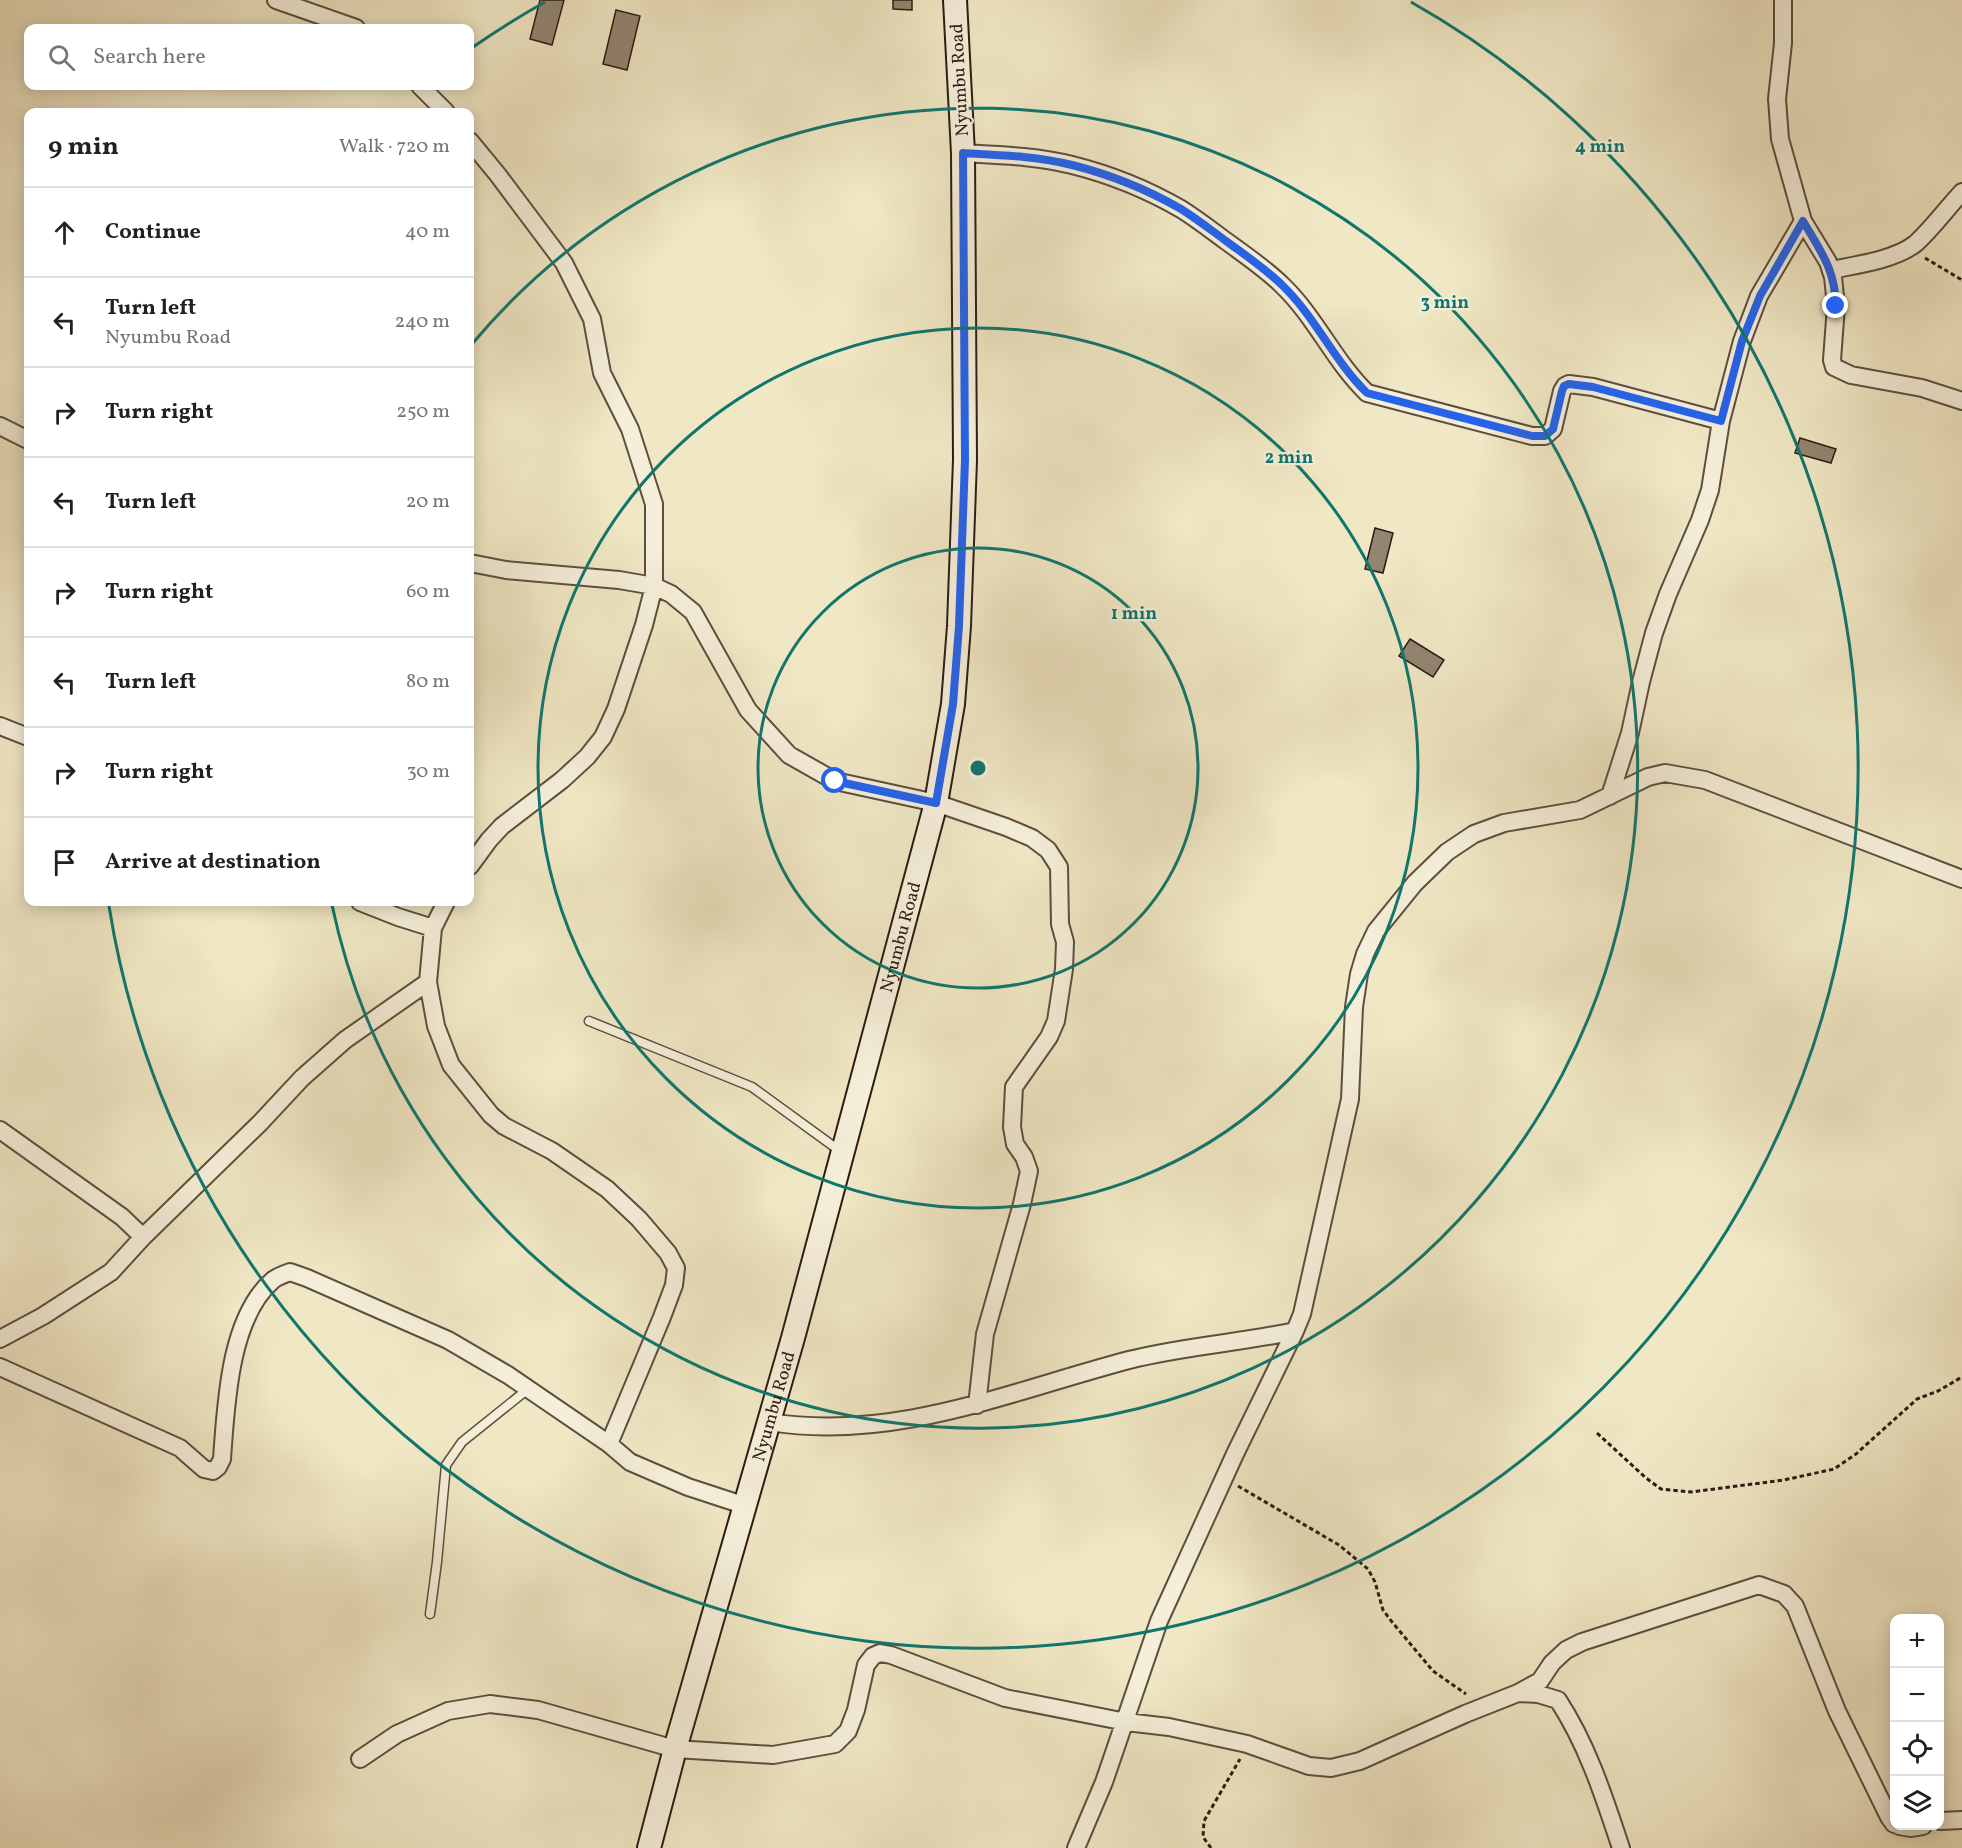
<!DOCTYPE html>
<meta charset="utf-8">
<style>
body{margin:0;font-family:Vollkorn,serif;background:#f6f6f6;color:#202124}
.controls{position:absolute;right:18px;bottom:18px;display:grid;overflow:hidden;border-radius:12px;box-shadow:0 3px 15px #0003}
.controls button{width:54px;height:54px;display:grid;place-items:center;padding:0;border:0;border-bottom:2px solid #e0e0e0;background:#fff;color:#202124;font:30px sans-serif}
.stop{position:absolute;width:18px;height:18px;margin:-14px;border:4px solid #2563eb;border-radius:50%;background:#fff}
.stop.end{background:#2563eb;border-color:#fff;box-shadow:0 2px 6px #0008}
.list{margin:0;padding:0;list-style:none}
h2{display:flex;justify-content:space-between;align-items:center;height:78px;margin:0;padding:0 24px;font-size:26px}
h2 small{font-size:20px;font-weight:400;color:#757577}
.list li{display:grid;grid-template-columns:39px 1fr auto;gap:18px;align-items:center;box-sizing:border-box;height:90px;padding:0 24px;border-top:2px solid #e0e0e0}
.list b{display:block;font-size:22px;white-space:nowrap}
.list p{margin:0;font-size:20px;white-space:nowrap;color:#757577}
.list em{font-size:20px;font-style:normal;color:#757577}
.icon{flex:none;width:33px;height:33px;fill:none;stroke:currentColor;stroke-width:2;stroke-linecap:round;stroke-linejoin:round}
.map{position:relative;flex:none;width:1962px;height:1848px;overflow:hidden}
.search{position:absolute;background:#fff;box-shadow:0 3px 15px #0003;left:24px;top:24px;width:450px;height:66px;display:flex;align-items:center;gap:15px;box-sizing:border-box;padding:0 21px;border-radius:12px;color:#757577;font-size:22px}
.panel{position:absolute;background:#fff;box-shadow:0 3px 15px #0003;left:24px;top:108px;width:450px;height:798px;border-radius:12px}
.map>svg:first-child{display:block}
.building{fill:#928570;stroke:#2c1b14;stroke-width:1.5}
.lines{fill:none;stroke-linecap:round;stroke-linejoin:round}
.lane-casing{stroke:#5d4e40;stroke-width:11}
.street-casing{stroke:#5d4e40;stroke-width:20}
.secondary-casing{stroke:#2c1b14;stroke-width:26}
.path{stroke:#2c1b14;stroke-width:3;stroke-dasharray:4.5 3;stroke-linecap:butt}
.lane{stroke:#f5efd9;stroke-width:8}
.street{stroke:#f5efd9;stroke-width:16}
.secondary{stroke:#f5efd9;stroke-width:22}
.route{stroke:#2563eb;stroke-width:8}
.ring{fill:none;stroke:#0f766e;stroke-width:3}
.labels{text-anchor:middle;stroke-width:4.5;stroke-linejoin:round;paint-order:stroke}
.street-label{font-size:18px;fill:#2c1b14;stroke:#f5efd9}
.centre{fill:#0f766e;stroke:#f5efd9;stroke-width:3}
.ring-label{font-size:18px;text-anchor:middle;font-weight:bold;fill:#0f766e;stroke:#f5efd9;stroke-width:4.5;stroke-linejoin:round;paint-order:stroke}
</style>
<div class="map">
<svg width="1962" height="1848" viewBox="0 0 1962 1848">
<rect width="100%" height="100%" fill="#f0e7c4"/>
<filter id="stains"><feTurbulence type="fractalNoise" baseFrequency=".00333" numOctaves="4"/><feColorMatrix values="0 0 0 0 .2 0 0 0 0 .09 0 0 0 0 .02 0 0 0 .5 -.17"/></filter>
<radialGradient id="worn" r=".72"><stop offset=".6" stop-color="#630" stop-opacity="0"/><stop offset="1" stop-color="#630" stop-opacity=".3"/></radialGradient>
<path class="building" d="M540,0H564L552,45L530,39Z
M893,0H912V10L893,9Z
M616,10L640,16L627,70L603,64Z
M1800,438L1836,449L1831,463L1795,453Z
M1375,528L1393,533L1383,573L1365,569Z
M1410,639L1444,660L1433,677L1399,656Z"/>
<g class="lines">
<g class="lane-casing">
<path id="lane" d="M589,1021L752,1087L840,1151
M430,1614L437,1562L446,1465L462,1442L528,1389"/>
</g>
<g class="street-casing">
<path id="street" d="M276,0L356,28
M1783,0V43L1777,99L1780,139L1803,221L1828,262L1833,277L1836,306L1832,360L1834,367L1851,375L1922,388L1962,401
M420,86L446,112
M470,141L498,175L564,263L592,319L602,373L630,429L654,504V586L644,625L616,709L603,737L587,757L562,780L502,826L489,840L470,866
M963,153C999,155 1036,156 1072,165C1108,174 1148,190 1181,209C1197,219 1211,230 1226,241C1245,255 1266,269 1283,286C1316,318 1334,361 1367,393L1532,436H1545L1553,429L1562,391L1565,386L1569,384L1593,387L1721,421
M1831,270C1856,265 1894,260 1915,244C1930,231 1948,207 1962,192
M0,426L28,440
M470,563L506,570L619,580L654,586L671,594L693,612L748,710L789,755L835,781L936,803L1006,827L1032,838L1048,850L1059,867L1060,924L1065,942L1064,969L1056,1021L1049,1037L1014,1087L1012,1127L1015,1144L1024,1157L1029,1171L1022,1204L985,1334L977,1405
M0,726L28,737
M1610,796L1630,733L1641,682L1654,633L1668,594L1700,520L1710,490L1721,421L1742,341L1759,296L1803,221
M360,902L398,917L433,928
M446,902L433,928L428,982L436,1026L451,1065L491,1115L504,1126L552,1151L607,1189L639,1219L668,1253L676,1268L674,1285L662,1317L609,1444
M0,1130L122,1217L143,1237L260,1123L302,1078L345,1040L428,982
M0,1339L43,1316L111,1272L143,1237
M0,1367L180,1448L204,1469L213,1471L218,1467L222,1459C226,1405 229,1318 273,1280C278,1276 285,1274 290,1272L307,1278L448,1340L508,1375L609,1444L630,1462L688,1487L746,1506
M770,1422C894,1442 1011,1391 1129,1360C1184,1346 1240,1343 1295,1331L1302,1314L1350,1099L1354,1007L1359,974L1365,954L1376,931L1415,883L1447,852L1474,834L1504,823L1580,810L1648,777L1665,773L1705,780L1962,879
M1519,1693L1538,1694L1558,1700C1588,1746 1604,1797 1621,1848
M360,1759L397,1734L448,1711L490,1704L538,1710L675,1749L773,1755L835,1744L848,1731L856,1710L866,1665L873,1656L880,1653L891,1655L1005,1698L1126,1722L1169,1727L1247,1744L1309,1766L1331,1768L1360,1761L1465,1714L1518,1693L1540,1681L1552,1663L1566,1650L1582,1642L1759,1585L1784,1594L1795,1606L1837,1711L1889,1817L1894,1824
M1940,1821L1962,1820
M1899,1826L1911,1828L1923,1826
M1076,1848L1104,1782L1159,1621L1235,1454L1295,1331"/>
</g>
<g class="secondary-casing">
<g id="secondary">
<path id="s1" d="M649,1848L675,1749L793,1338L936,803L953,704L959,626L965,460L963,153L955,0"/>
</g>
</g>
<path class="path" d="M1925,258L1962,280
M1597,1433L1646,1478L1661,1489L1691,1492L1784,1480L1834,1469L1856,1454L1917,1399L1938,1391L1962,1377
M1238,1486L1339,1545L1368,1569L1375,1582L1383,1610L1392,1622L1433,1671L1466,1694
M1211,1848L1203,1837L1204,1821L1240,1759"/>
<use href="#lane" class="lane"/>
<use href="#street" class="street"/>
<use href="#secondary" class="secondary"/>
</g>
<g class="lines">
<path class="route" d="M835,781L936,803L953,704L959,626L965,460L963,153C999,155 1036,156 1072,165C1108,174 1148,190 1181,209C1197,219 1211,230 1226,241C1245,255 1266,269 1283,286C1316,318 1334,361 1367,393L1532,436H1545L1553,429L1562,391L1564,386L1569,384L1593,387L1721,421L1742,341L1760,296L1803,221C1821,252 1835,269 1836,306"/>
</g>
<g class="ring">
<circle cx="978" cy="768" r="220"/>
<circle cx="978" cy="768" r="440"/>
<path d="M472 344A660 660 0 1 1 332 905"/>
<path d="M473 47A880 880 0 0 1 545 2M1411 2A880 880 0 1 1 109 906"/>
</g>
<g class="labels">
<g class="street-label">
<text transform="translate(959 80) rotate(-93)" y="6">Nyumbu Road</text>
<text dy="6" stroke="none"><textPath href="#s1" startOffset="945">Nyumbu Road</textPath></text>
<text dy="6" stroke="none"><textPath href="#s1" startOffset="459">Nyumbu Road</textPath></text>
</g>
</g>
<circle cx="978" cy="768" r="9" class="centre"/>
<g class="ring-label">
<text x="1600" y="152">4 min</text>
<text x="1445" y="308">3 min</text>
<text x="1289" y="463">2 min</text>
<text x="1134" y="619">1 min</text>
</g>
<rect width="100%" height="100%" filter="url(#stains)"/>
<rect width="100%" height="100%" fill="url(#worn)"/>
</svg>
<div class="controls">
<button>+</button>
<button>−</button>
<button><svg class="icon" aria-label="locate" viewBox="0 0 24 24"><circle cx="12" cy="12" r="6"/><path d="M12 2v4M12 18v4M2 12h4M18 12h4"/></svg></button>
<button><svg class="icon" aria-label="layers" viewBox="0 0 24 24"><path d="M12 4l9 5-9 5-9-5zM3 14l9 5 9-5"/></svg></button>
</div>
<div class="stop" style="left:835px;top:781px"></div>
<div class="stop end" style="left:1836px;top:306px"></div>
<div class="search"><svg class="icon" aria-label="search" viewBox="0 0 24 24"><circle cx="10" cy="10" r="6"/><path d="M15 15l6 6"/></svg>Search here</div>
<section class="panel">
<h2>9 min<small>Walk · 720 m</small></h2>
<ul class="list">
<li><svg class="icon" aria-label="ahead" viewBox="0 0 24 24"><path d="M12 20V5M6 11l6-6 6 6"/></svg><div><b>Continue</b></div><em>40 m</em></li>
<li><svg class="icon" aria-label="left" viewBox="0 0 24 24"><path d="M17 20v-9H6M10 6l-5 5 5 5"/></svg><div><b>Turn left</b><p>Nyumbu Road</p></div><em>240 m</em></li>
<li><svg class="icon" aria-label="right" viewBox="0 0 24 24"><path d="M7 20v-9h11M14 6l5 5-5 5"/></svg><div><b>Turn right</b></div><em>250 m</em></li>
<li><svg class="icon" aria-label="left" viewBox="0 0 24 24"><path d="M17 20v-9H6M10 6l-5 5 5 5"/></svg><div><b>Turn left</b></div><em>20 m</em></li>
<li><svg class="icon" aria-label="right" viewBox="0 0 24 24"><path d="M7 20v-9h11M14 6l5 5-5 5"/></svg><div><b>Turn right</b></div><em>60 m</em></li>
<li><svg class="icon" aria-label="left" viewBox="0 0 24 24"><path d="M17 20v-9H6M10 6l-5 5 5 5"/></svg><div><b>Turn left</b></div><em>80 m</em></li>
<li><svg class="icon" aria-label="right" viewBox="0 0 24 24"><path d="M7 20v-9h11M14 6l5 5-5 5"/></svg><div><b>Turn right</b></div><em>30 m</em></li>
<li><svg class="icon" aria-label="arrive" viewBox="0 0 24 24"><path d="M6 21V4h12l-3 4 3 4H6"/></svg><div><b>Arrive at destination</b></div></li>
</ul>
</section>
</div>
